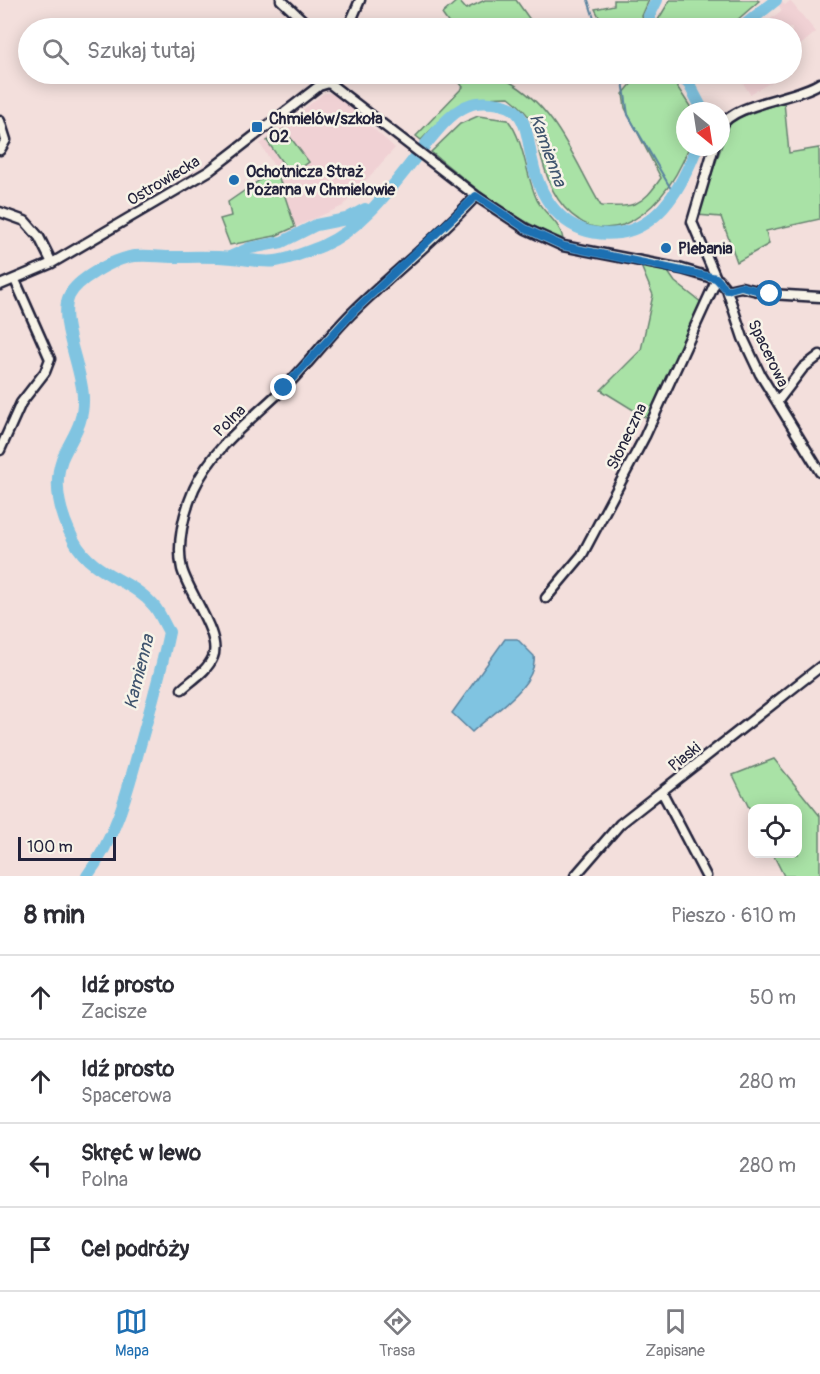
<!DOCTYPE html>
<html lang="pl">
<meta charset="utf-8">
<style>
body{margin:0;font-family:Pangolin,sans-serif;background:#f7f7f7;color:#2b2b33}
.controls{position:absolute;right:18px;bottom:18px;display:grid;overflow:hidden;border-radius:12px;box-shadow:0 3px 15px #0003}
.controls button{width:54px;height:54px;display:grid;place-items:center;padding:0;border:0;border-bottom:2px solid #e1e1e2;background:#fff;color:#2b2b33;font:30px sans-serif}
.compass{position:absolute;left:676px;top:102px;width:54px;height:54px;border-radius:50%;background:#fff;box-shadow:0 3px 15px #0003;rotate:150deg}
.scale{position:absolute;left:18px;bottom:15px;width:98px;box-sizing:border-box;padding-left:6px;border:3px solid #22223b;border-top:0;font-size:16px;line-height:21px;white-space:nowrap;color:#22223b;-webkit-text-stroke:4px #f7f3e8;paint-order:stroke}
.stop{position:absolute;width:18px;height:18px;margin:-14px;border:4px solid #1f6fb2;border-radius:50%;background:#fff}
.stop.end{background:#1f6fb2;border-color:#fff;box-shadow:0 2px 6px #0008}
.list{margin:0;padding:0;list-style:none}
h2{display:flex;justify-content:space-between;align-items:center;height:78px;margin:0;padding:0 24px;font-size:26px}
h2 small{font-size:20px;font-weight:400;color:#7c7c81}
.list li{display:grid;grid-template-columns:39px 1fr auto;gap:18px;align-items:center;box-sizing:border-box;height:84px;padding:0 24px;border-top:2px solid #e1e1e2}
.list b{display:block;font-size:22px;white-space:nowrap}
.list p{margin:0;font-size:20px;white-space:nowrap;color:#7c7c81}
.list em{font-size:20px;font-style:normal;color:#7c7c81}
.icon{flex:none;width:33px;height:33px;fill:none;stroke:currentColor;stroke-width:2;stroke-linecap:round;stroke-linejoin:round}
.map{position:relative;flex:none;width:820px;height:876px;overflow:hidden}
.search{position:absolute;background:#fff;box-shadow:0 3px 15px #0003;left:18px;right:18px;top:18px;height:66px;display:flex;align-items:center;gap:15px;box-sizing:border-box;padding:0 21px;border-radius:33px;color:#7c7c81;font-size:22px}
.sheet{height:414px;background:#fff}
nav{display:flex;justify-content:space-around;align-items:center;box-sizing:border-box;height:84px;border-top:2px solid #e1e1e2;background:#fff;font-size:16px;color:#7c7c81}
nav a{display:grid;justify-items:center;gap:3px}
nav .on{color:#1f6fb2}
.map>svg:first-child{display:block}
.built{fill:#f0d1d4}
.green{fill:#a9e2a6;stroke:#668270;stroke-width:1.5}
.water{fill:#80c4e1;stroke:#5a839f;stroke-width:1.5}
.lines{fill:none;stroke-linecap:round;stroke-linejoin:round}
.stream{stroke:#5a839f;stroke-width:2}
.river{stroke:#80c4e1;stroke-width:12}
.minor-casing{stroke:#22223b;stroke-width:13}
.minor{stroke:#f7f3e8;stroke-width:8}
.route{stroke:#1f6fb2;stroke-width:8}
.poi-dot{fill:#1f6fb2;stroke:#f7f3e8;stroke-width:2}
.labels{text-anchor:middle;stroke-width:5;stroke-linejoin:round;paint-order:stroke}
.poi-label{font-size:16px;font-weight:bold;fill:#22223b;stroke:#f7f3e8;text-anchor:start}
.street-label{font-size:16px;fill:#22223b;stroke:#f7f3e8}
.water-label{font-size:18px;font-style:italic;fill:#3e536d;stroke:#f7f3e8}
</style>
<div class="map">
<svg width="820" height="876" viewBox="0 0 820 876">
<rect width="100%" height="100%" fill="#f3dfdc"/>
<filter id="ink" filterUnits="userSpaceOnUse"><feTurbulence type="fractalNoise" baseFrequency=".0167" numOctaves="2"/><feDisplacementMap in="SourceGraphic" scale="12" xChannelSelector="R" yChannelSelector="G"/><feConvolveMatrix kernelMatrix="1 2 1 2 8 2 1 2 1" color-interpolation-filters="sRGB"/></filter>
<g filter="url(#ink)">
<path class="built" d="M790,1L816,32L792,52V28H760L782,10L778,5L782,2L785,5Z
M737,74H782L783,76L750,94Z
M324,93H334L395,148L343,206L295,227L276,169L260,144Z"/>
<path class="green" d="M458,0L466,9L485,0H516L536,28H452L442,14Z
M614,0H649L642,16L645,28H605L595,9L614,5Z
M670,0H757L759,1L728,28H659L658,20Z
M453,74H518L508,81C556,107 574,160 601,206C635,207 641,207 661,178L625,108L623,94L633,82L628,74H669L693,111H685V147H689C676,180 656,211 623,225C608,230 591,229 579,220C550,201 546,172 537,142C535,135 535,126 531,120C525,111 517,103 509,97C461,97 453,107 421,140L416,136L463,87Z
M784,102L789,153L819,148L820,219L766,231L769,244L737,262L721,217L697,215L731,120Z
M478,116L508,120C525,142 525,174 537,200C544,214 561,223 563,239C512,220 472,186 431,152L460,124Z
M284,129L309,162L291,175L267,141Z
M276,169L295,227L275,236L230,245L220,219L231,216L228,202Z
M641,266L668,272L675,282L702,303L648,419L601,390L641,350L653,295Z
M774,759L820,816V876H784L773,854H798V808H752V814L733,775Z"/>
<path class="water" d="M505,639H517L534,656C538,686 491,714 472,732L452,713Z"/>
<g class="lines">
<path class="stream" d="M588,0L597,28
M622,74L628,115L674,194"/>
<path class="river" d="M651,28L649,16L657,0
M741,28L776,0
M677,74L689,84
M695,74L689,84L703,111
M230,257L250,248L282,242L316,225L346,219L365,209
M87,876C115,839 127,793 139,749C150,710 161,672 169,632C164,624 160,613 154,606C131,578 94,577 74,541C61,516 52,487 62,459C72,436 84,425 83,397C82,367 58,321 69,296C77,279 112,261 129,257C142,254 159,257 172,257C192,257 213,256 233,258C246,259 263,263 276,261C290,259 309,251 322,246C366,227 397,180 426,144C438,130 452,110 472,104C483,101 504,103 513,109C528,120 528,144 532,160C541,205 569,239 619,233C661,227 683,183 697,147"/>
<g class="minor-casing">
<path id="minor" d="M281,0L311,28
M348,28L360,0
M329,83L476,196L526,229L563,246L682,269L719,280L727,290L743,338L760,374L820,472
M329,83L330,74
M0,121L6,140L0,150
M721,127C732,103 796,99 820,83
M0,212L25,221L39,237L52,263
M0,285L52,263L209,171L319,86L329,83
M727,290L741,287L770,294L820,297
M777,402L803,368L820,355
M0,450L21,403L45,372L50,359L15,280
M546,598L582,555L645,436L715,283L716,278L692,222L714,147
M182,689C192,680 208,670 213,657C222,636 188,592 182,569C176,544 184,512 194,489C213,447 252,419 284,388C309,364 329,335 354,311C394,272 439,237 476,196
M662,792L706,876
M575,876L620,824L820,667"/>
</g>
<use href="#minor" class="minor"/>
</g>
</g>
<g class="lines" filter="url(#ink)">
<path class="route" d="M284,388L355,310L476,196L526,229L563,246L716,278L727,290L741,286L770,294"/>
</g>
<g class="poi-dot">
<rect x="251" y="121" width="12" height="12" rx="3"/>
<circle cx="234" cy="180" r="6"/>
<circle cx="666" cy="248" r="6"/>
</g>
<g class="labels">
<g class="poi-label">
<text x="269" y="124">Chmielów/szkoła<tspan x="269" dy="18">02</tspan></text>
<text x="246" y="177">Ochotnicza Straż<tspan x="246" dy="18">Pożarna w Chmielowie</tspan></text>
<text x="678" y="254">Plebania</text>
</g>
<g class="street-label">
<text transform="translate(163 180) rotate(-31)" y="6">Ostrowiecka</text>
<text transform="translate(769 353) rotate(64)" y="6">Spacerowa</text>
<text transform="translate(229 420) rotate(-45)" y="6">Polna</text>
<text transform="translate(626 436) rotate(-64)" y="6">Słoneczna</text>
<text transform="translate(684 756) rotate(-39)" y="6">Piaski</text>
</g>
<g class="water-label">
<text transform="translate(548 150) rotate(70)" y="6">Kamienna</text>
<text transform="translate(139 672) rotate(-76)" y="6">Kamienna</text>
</g>
</g>
</svg>
<div class="controls">
<button><svg class="icon" aria-label="locate" viewBox="0 0 24 24"><circle cx="12" cy="12" r="6"/><path d="M12 2v4M12 18v4M2 12h4M18 12h4"/></svg></button>
</div>
<svg class="compass" viewBox="-18 -18 36 36"><path d="M0-13l5 13h-10z" fill="#e53935"/><path d="M0 13l5-13h-10z" fill="#7c7c81"/></svg>
<div class="scale">100 m</div>
<div class="stop" style="left:770px;top:294px"></div>
<div class="stop end" style="left:284px;top:388px"></div>
<div class="search"><svg class="icon" aria-label="search" viewBox="0 0 24 24"><circle cx="10" cy="10" r="6"/><path d="M15 15l6 6"/></svg>Szukaj tutaj</div>
</div>
<section class="sheet">
<h2>8 min<small>Pieszo · 610 m</small></h2>
<ul class="list">
<li><svg class="icon" aria-label="ahead" viewBox="0 0 24 24"><path d="M12 20V5M6 11l6-6 6 6"/></svg><div><b>Idź prosto</b><p>Zacisze</p></div><em>50 m</em></li>
<li><svg class="icon" aria-label="ahead" viewBox="0 0 24 24"><path d="M12 20V5M6 11l6-6 6 6"/></svg><div><b>Idź prosto</b><p>Spacerowa</p></div><em>280 m</em></li>
<li><svg class="icon" aria-label="left" viewBox="0 0 24 24"><path d="M17 20v-9H6M10 6l-5 5 5 5"/></svg><div><b>Skręć w lewo</b><p>Polna</p></div><em>280 m</em></li>
<li><svg class="icon" aria-label="arrive" viewBox="0 0 24 24"><path d="M6 21V4h12l-3 4 3 4H6"/></svg><div><b>Cel podróży</b></div></li>
</ul>
</section>
<nav>
<a class="on"><svg class="icon" aria-label="map" viewBox="0 0 24 24"><path d="M3 6l6-2 6 2 6-2v14l-6 2-6-2-6 2zM9 4v14M15 6v14"/></svg>Mapa</a>
<a><svg class="icon" aria-label="directions" viewBox="0 0 24 24"><path d="M12 3l9 9-9 9-9-9zM9 14v-3h6M13 9l2 2-2 2"/></svg>Trasa</a>
<a><svg class="icon" aria-label="saved" viewBox="0 0 24 24"><path d="M7 4h10v16l-5-4-5 4z"/></svg>Zapisane</a>
</nav>
